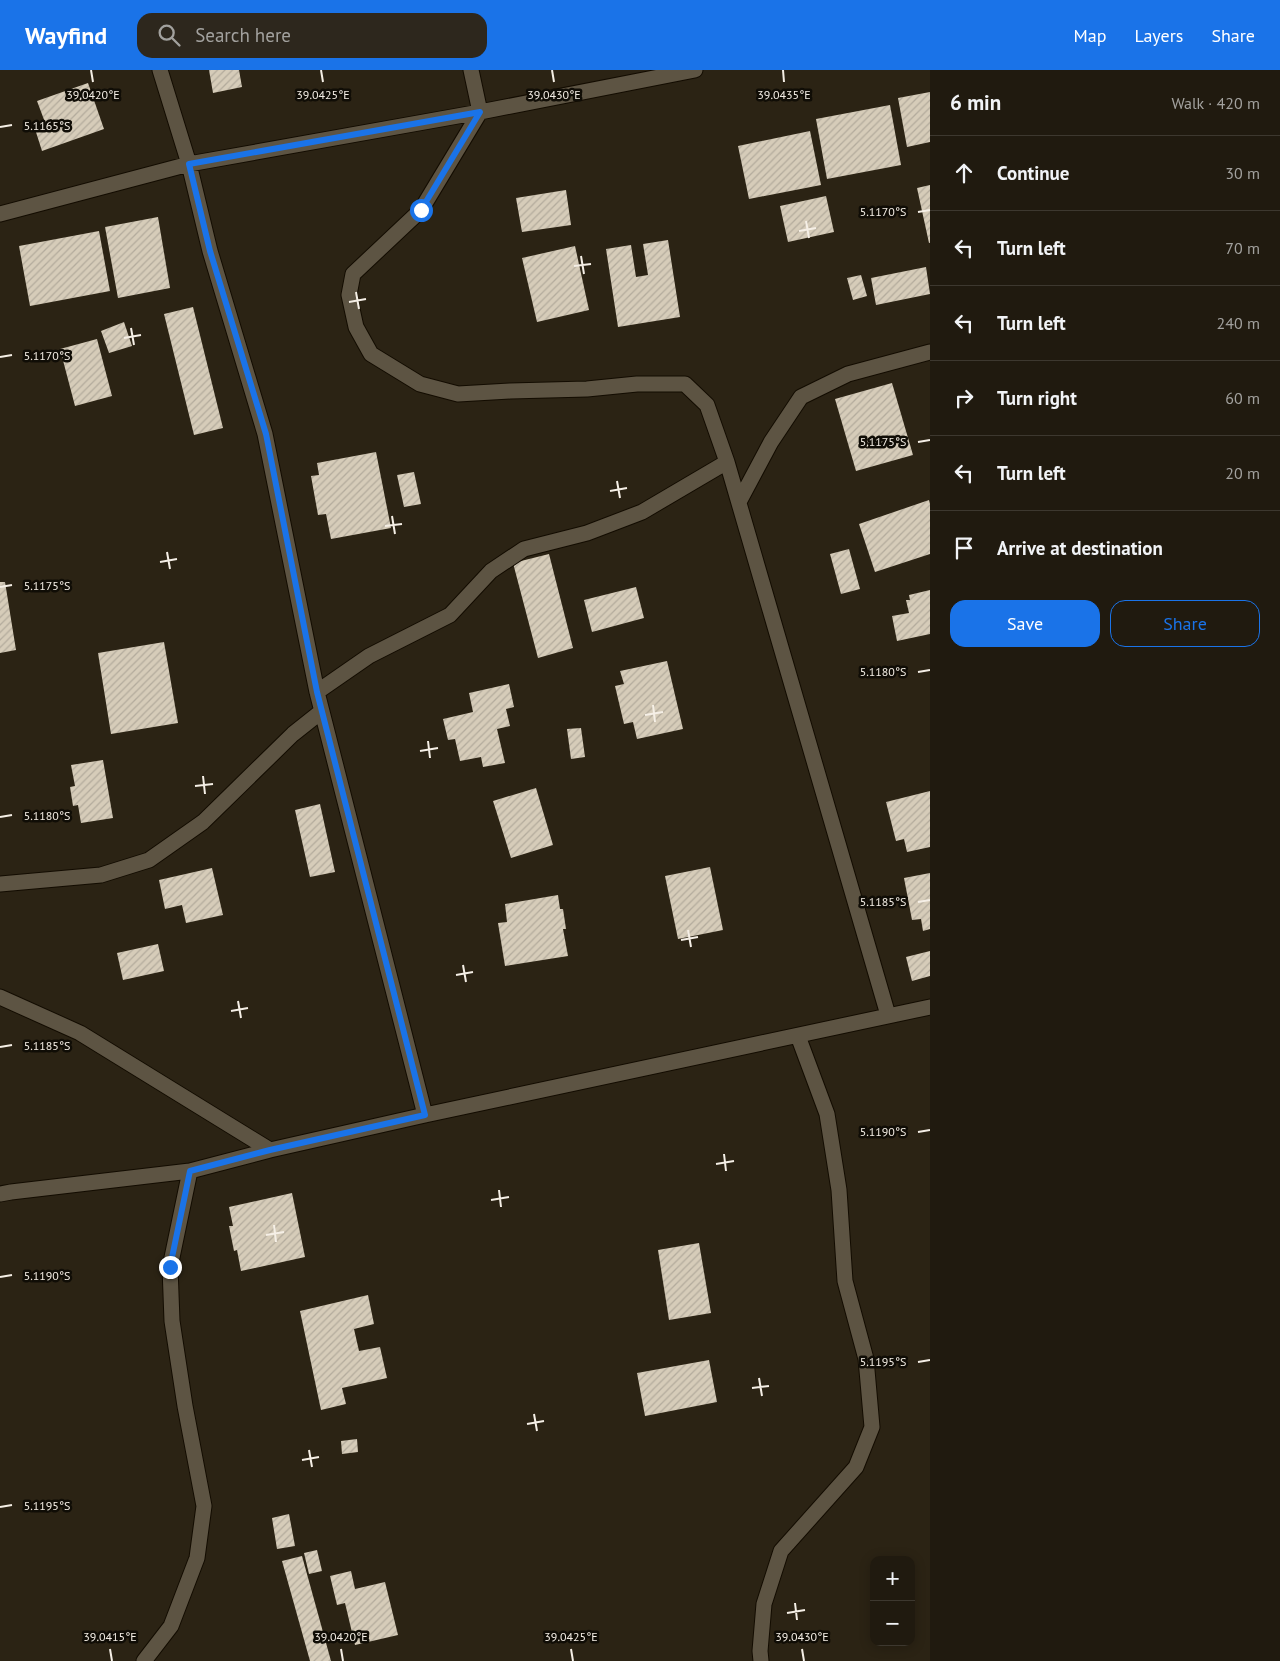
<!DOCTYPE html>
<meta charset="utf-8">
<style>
body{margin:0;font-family:"PT Sans",sans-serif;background:#2d271d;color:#f1f3f6}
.controls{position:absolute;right:15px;bottom:15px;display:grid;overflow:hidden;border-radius:10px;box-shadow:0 2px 12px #0003}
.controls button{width:45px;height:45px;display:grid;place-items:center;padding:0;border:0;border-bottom:1px solid #3d382f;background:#201a0f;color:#f1f3f6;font:25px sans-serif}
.stop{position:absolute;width:15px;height:15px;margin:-11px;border:4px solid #1a73e8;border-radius:50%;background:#fff}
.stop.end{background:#1a73e8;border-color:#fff;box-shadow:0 1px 5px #0008}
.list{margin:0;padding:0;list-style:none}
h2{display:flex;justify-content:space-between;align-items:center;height:65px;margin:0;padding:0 20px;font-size:21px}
h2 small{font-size:16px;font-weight:400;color:#a2a19e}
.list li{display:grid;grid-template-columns:32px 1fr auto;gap:15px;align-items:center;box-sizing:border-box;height:75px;padding:0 20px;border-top:1px solid #3d382f}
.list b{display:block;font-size:19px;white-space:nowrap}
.list em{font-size:16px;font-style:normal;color:#a2a19e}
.actions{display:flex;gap:10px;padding:15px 20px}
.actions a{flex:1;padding:11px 0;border:1px solid #1a73e8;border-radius:15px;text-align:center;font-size:18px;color:#1a73e8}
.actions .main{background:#1a73e8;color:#fff}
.icon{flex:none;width:28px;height:28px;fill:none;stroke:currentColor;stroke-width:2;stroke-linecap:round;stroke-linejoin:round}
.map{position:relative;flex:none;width:930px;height:1591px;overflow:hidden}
header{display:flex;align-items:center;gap:30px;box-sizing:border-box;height:70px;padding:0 25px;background:#1a73e8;color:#fff}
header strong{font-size:24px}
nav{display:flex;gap:28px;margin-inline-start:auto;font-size:18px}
.search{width:350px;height:45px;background:#2d271d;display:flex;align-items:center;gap:12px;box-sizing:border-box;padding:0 18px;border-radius:15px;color:#a2a19e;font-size:19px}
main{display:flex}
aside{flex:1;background:#201a0f}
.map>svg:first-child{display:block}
.building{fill:url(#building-hatch)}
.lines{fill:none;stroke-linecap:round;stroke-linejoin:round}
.street-casing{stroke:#130c01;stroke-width:17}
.street{stroke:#5d5443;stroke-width:15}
.route{stroke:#1a73e8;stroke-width:6}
.ticks{fill:none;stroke:#f5efe6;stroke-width:2}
.ticks-label{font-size:12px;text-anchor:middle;fill:#f5efe6;stroke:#100d06;stroke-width:5;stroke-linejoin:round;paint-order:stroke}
</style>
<header>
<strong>Wayfind</strong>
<div class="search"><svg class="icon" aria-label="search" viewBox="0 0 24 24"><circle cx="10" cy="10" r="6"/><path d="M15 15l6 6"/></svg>Search here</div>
<nav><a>Map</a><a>Layers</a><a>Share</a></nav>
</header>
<main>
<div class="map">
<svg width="930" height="1591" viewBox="0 0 930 1591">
<defs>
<pattern id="building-hatch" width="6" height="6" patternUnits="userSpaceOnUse" patternTransform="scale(1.25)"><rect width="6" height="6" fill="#d6ccb9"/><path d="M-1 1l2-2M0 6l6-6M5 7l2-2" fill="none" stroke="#b3ab9c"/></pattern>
</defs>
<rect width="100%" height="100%" fill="#2b2314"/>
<path class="building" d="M209,0H239L242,17L213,23Z
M88,13L104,59L42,81L35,59L46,55L37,31Z
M930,22V72L907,77L898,28Z
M890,35L901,95L827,109L816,49Z
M810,61L821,115L749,129L738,76Z
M930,115V173H929L917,118Z
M566,120L571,155L522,162L516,128Z
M826,126L834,162L788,172L780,136Z
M158,147L170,218L118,228L105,157Z
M99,161L110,221L30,236L19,176Z
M668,170L680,247L618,257L606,179L631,175L636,207L648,205L643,174Z
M575,176L589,240L537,252L522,188Z
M926,197L930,224L876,235L871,208Z
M861,205L867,226L853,230L847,208Z
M193,237L223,358L194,365L164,244Z
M124,252L132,276L109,283L101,261Z
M97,269L112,326L75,336L60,279Z
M892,313L913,385L856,401L835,329Z
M376,382L391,458L331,469L326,444L318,445L311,406L319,405L317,393Z
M414,402L421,434L404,437L397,405Z
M929,430L930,434V484L875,502L859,454Z
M849,479L860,519L841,524L830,484Z
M549,484L573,578L538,588L513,493Z
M0,512H5L16,580L0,583Z
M636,517L644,548L592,562L584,530Z
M930,520V564L897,571L892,546L909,543L906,530H910L909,525Z
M164,572L178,653L111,664L98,583Z
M667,591L683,659L637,669L633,652L624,654L615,616L624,614L620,601Z
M509,614L514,637L506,639L510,656L497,659L505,693L483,697L481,687L460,691L455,669L448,670L443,649L473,642L469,623Z
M581,658L585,687L571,689L567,659Z
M103,690L113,748L81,753L78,735L73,736L70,717L75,716L71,695Z
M536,718L553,775L511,788L493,731Z
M930,721V777L907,782L904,769L896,771L886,732Z
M320,734L335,802L310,807L295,740Z
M710,797L723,860L678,869L665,806Z
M212,798L223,845L186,853L182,835L165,839L159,810Z
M930,803V859L923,861L921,849L912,850L904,808Z
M558,825L560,839H563L566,859H563L568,886L505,896L498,853L507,852L505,834Z
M158,874L164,901L123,910L117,883Z
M930,881V906L912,911L906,887Z
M292,1123L305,1187L241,1201L237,1180L234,1181L229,1156H233L229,1137Z
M699,1173L711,1243L669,1250L658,1180Z
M368,1225L374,1254L354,1259L359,1281L380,1277L387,1308L342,1318L346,1334L321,1340L300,1241Z
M709,1290L717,1332L645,1346L637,1303Z
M357,1369L358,1382L342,1384L341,1371Z
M289,1444L295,1476L277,1479L272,1448Z
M317,1480L322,1501L309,1504L304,1483Z
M302,1486L331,1591H310L282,1491Z
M351,1501L355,1519L385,1512L398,1565L355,1575L345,1533L337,1535L330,1506Z"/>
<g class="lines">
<g class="street-casing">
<path id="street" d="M160,0L189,94L210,181L265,364L317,622L425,1045
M471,0L480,42L421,140L353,204L349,225L356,257L371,284L420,314L458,324L510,321L587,319L637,314H685L707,335L727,392L888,945
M0,144L189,94L480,42L695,0
M739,432L771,372L801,327L848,304L930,282
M317,622L369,586L450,545L491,501L524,479L587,463L642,442L727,392
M0,814L101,805L149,790L203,752L293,664L322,641
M0,927L80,963L270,1080
M0,1124L11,1122L190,1101L270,1080L425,1045L930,937
M144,1591L171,1556L197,1488L204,1436L185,1336L172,1251L170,1197L190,1101
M761,1591L760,1581L764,1534L781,1481L856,1397L872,1357L866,1289L845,1211L839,1120L827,1044L798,966"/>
</g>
<use href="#street" class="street"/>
</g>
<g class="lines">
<path class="route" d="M170,1197L190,1101L270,1080L425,1045L317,622L266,364L210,181L189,94L480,42L421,140"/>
</g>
<path class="ticks" d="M91,0L93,12M321,0L323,12M552,0L554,12M783,0L784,12M0,57L12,55M918,142L930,140M806,151L809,168M799,161L816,158M581,186L584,204M574,196L591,194M356,222L359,239M349,232L366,229M131,258L134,275M124,268L141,265M0,287L12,285M918,372L930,370M617,411L620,428M610,421L627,418M392,446L395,464M385,456L402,454M167,482L170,499M160,492L177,489M0,517L12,515M918,602L930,600M653,635L655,652M645,645L663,642M428,671L430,688M420,681L438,678M203,706L205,724M195,716L213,714M0,747L12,745M918,832L930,830M688,860L691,877M681,870L698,867M463,895L466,912M456,905L473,902M238,931L241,948M231,941L248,938M0,977L12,975M918,1062L930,1060M724,1084L726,1101M716,1094L734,1091M499,1120L501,1137M491,1130L509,1127M274,1155L276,1172M266,1165L284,1162M0,1207L12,1205M918,1292L930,1290M759,1308L762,1326M752,1318L769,1316M534,1344L537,1361M527,1354L544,1351M309,1380L312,1397M302,1390L319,1387M0,1437L12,1435M795,1533L797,1550M787,1543L805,1540M110,1579L112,1591M341,1579L343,1591M571,1579L573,1591M802,1579L804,1591"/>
<g class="ticks-label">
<text x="93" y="29">39.0420°E</text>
<text x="323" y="29">39.0425°E</text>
<text x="784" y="29">39.0435°E</text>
<text x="554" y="29">39.0430°E</text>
<text x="47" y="60">5.1165°S</text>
<text x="883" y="146">5.1170°S</text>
<text x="47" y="290">5.1170°S</text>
<text x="883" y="376">5.1175°S</text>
<text x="47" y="520">5.1175°S</text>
<text x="883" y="606">5.1180°S</text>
<text x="47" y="750">5.1180°S</text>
<text x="883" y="836">5.1185°S</text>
<text x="47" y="980">5.1185°S</text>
<text x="883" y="1066">5.1190°S</text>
<text x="47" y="1210">5.1190°S</text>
<text x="883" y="1296">5.1195°S</text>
<text x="47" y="1440">5.1195°S</text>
<text x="110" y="1571">39.0415°E</text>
<text x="341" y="1571">39.0420°E</text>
<text x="571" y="1571">39.0425°E</text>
<text x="802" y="1571">39.0430°E</text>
</g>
</svg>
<div class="controls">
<button>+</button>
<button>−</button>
</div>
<div class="stop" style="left:421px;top:140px"></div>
<div class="stop end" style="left:170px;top:1197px"></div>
</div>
<aside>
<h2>6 min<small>Walk · 420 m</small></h2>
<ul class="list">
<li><svg class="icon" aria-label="ahead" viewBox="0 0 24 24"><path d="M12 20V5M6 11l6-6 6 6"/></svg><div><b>Continue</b></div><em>30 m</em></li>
<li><svg class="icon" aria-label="left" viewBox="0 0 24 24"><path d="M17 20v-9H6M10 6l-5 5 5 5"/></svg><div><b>Turn left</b></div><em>70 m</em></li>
<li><svg class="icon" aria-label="left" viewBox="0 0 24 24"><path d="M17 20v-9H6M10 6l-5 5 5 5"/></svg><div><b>Turn left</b></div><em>240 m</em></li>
<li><svg class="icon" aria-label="right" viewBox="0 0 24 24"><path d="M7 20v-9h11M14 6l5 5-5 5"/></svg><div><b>Turn right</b></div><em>60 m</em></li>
<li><svg class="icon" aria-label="left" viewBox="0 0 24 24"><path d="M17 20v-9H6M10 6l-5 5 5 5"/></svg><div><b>Turn left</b></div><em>20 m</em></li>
<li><svg class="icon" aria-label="arrive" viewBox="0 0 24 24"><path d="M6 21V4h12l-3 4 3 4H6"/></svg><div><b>Arrive at destination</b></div></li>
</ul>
<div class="actions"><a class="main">Save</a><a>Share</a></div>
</aside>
</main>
